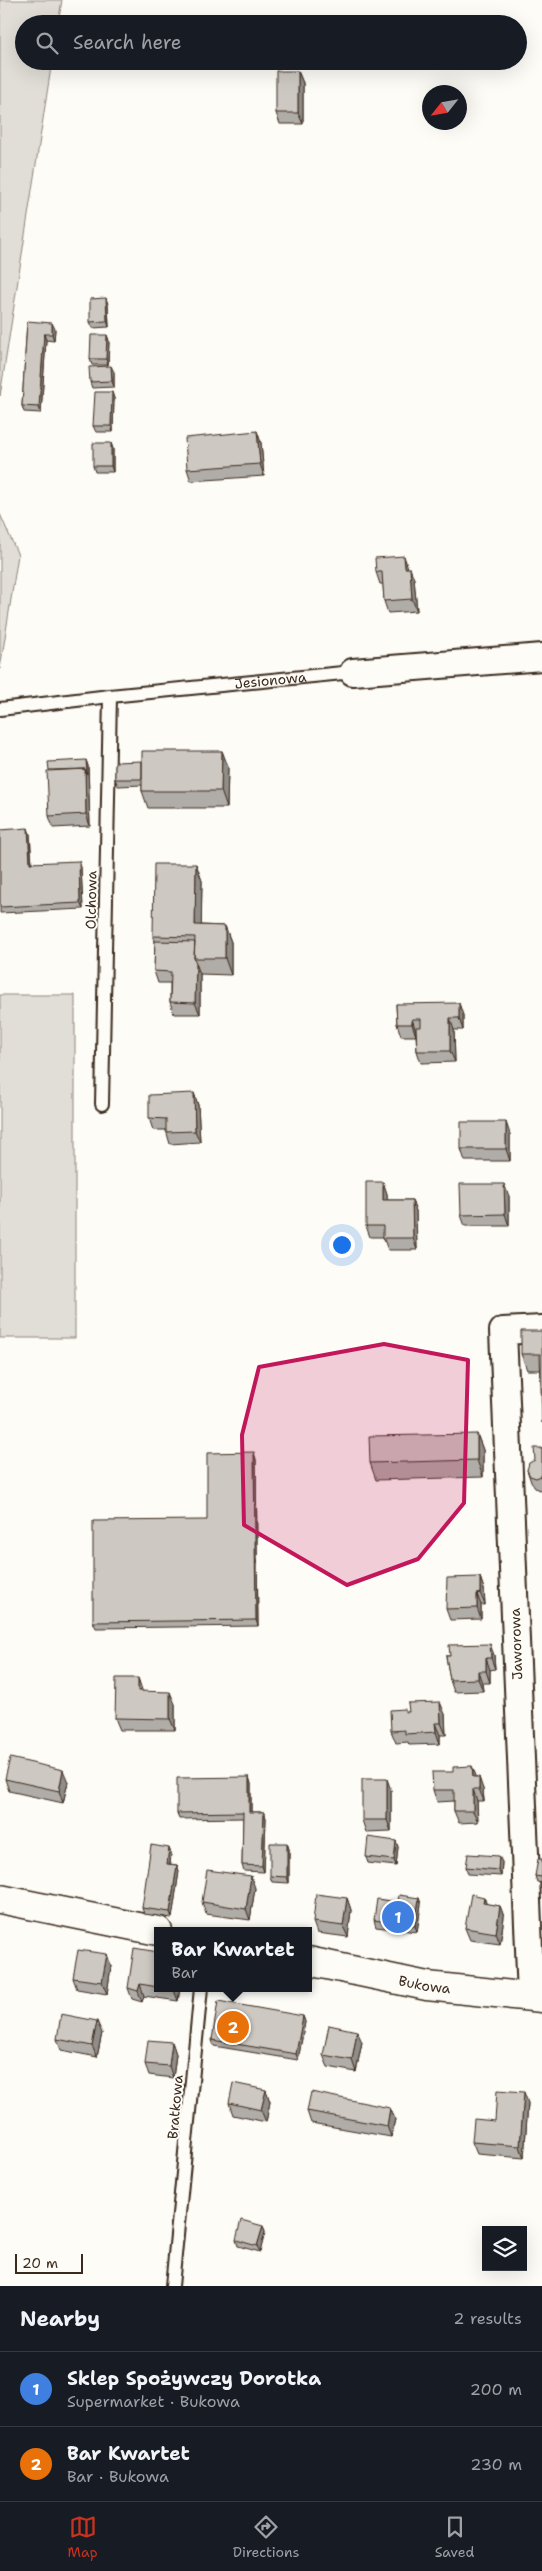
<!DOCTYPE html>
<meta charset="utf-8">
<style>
body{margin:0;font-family:"Shantell Sans",sans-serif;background:#20242c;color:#f1f3f6}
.controls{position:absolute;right:15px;bottom:15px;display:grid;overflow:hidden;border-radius:0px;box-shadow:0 5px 20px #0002}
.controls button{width:45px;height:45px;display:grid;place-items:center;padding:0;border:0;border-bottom:1px solid #363941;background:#171b24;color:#f1f3f6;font:25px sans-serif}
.compass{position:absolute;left:422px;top:85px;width:45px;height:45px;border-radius:50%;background:#171b24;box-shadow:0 5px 20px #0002;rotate:239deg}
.scale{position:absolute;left:15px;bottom:12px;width:68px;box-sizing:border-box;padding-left:5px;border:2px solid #3b2a1e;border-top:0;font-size:14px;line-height:18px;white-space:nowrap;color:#3b2a1e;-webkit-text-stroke:4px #fdfcf7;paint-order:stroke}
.you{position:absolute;left:341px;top:1244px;width:18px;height:18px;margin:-12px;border:4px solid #fff;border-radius:50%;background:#1a73e8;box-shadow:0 0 0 8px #1a73e833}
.badge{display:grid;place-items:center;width:32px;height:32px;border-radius:50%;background:#c8321e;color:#fff;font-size:16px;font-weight:700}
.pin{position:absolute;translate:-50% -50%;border:2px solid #fff;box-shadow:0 1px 5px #0006}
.popup{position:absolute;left:154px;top:1927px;width:158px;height:65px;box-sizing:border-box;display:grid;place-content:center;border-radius:0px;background:#171b24;filter:drop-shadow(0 1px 4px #0005);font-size:16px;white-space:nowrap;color:#9ea1a6}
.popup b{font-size:19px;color:#f1f3f6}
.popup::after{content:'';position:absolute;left:50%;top:100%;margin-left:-10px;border:10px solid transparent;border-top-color:#171b24}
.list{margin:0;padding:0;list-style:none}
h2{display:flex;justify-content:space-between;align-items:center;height:65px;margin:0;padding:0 20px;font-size:21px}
h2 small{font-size:16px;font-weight:400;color:#9ea1a6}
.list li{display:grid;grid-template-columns:32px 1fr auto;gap:15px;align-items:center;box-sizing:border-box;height:75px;padding:0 20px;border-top:1px solid #363941}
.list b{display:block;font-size:19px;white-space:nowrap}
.list p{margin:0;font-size:16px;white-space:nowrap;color:#9ea1a6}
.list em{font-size:16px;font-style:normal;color:#9ea1a6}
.icon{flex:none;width:28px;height:28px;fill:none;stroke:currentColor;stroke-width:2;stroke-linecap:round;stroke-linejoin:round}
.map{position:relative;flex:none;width:542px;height:2286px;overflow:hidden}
.search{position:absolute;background:#171b24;box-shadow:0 5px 20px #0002;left:15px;right:15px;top:15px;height:55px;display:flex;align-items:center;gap:12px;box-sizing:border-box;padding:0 18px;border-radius:28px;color:#9ea1a6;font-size:19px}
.sheet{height:215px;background:#171b24}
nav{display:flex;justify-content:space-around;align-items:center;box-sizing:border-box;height:70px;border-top:1px solid #363941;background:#171b24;font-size:14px;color:#9ea1a6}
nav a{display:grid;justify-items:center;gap:2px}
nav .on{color:#c8321e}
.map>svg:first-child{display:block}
.green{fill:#e1ded7;stroke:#8e847a}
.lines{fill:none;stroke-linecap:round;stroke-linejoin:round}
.lane-casing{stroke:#3b2a1e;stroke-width:16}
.street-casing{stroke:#3b2a1e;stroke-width:30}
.secondary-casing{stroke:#3b2a1e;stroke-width:31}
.lane{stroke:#fdfcf7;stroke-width:12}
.street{stroke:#fdfcf7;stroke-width:26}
.secondary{stroke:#fdfcf7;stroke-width:28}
.wall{fill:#b0aca7;stroke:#3b2a1e}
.shaded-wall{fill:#908c88;stroke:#3b2a1e}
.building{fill:#cdc8c2;stroke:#3b2a1e}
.marked{fill:#c2185b;fill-opacity:0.2;stroke:#c2185b;stroke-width:4;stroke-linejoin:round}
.labels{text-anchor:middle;stroke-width:4;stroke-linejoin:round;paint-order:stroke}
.street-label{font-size:14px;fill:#3b2a1e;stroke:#fdfcf7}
</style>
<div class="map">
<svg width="542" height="2286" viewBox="0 0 542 2286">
<rect width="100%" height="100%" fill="#fdfcf7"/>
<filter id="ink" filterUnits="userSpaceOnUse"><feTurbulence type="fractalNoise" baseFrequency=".02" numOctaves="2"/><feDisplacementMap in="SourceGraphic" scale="10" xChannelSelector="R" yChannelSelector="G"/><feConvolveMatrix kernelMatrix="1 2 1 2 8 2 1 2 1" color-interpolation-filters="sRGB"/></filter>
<g filter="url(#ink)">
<path class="green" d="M0,0H62L58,24H24V61H52L0,396Z
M0,514L18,555L0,669Z
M0,995H75V1338H0Z"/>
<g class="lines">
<g class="lane-casing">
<g id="lane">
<path id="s1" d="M0,709L110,696L353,672"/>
<path d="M102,1104L110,696"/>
<path d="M172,2286L201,1988"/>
</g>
</g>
<g class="street-casing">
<path id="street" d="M353,672L542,657
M531,1996L503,1331L542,1329"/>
</g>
<g class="secondary-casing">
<g id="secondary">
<path d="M0,1899L158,1931"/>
<path id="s2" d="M308,1961L427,1986L542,1998"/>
</g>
</g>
<use href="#lane" class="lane"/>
<use href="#street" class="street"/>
<use href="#secondary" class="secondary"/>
</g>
<path class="wall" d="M298,71L303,83V124H280L276,113Z
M108,304L109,327L93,328L90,322Z
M27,321L55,329L54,341L46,340L41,413L24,412L22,406Z
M107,335L109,341L108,365H92L90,359Z
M114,372V387L92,388L90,382Z
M114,398L113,432H96L93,426Z
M257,431L261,443L264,476L191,481L187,469Z
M111,443L113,449V472H95L93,466Z
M408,568L414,579L417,611L388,613L384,601L383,584H380L376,572Z
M222,751L228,767L227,808H148L142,791V785L118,786L115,779L142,761Z
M86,760L88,766L90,826L53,828L49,816Z
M0,830L30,834L32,863L81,867L83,909L0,913Z
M196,864L202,881L201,925L225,926L231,942V975L200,974V1014H174L170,1002V983H158L154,971L155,941L153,936Z
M396,1004L463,1015V1030H454L455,1062L421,1063L417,1051L416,1036H401L397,1024Z
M194,1093L198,1105L200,1142L170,1144L166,1130H153L149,1118Z
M510,1134V1161H465L461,1149Z
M383,1182L387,1194V1200H412L416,1211L417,1250H388L383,1237H370L366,1226Z
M509,1196V1226H465L461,1215Z
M542,1331L541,1370H527L521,1354Z
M477,1434L483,1450V1477L376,1480L370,1463Z
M542,1448V1489L540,1490L535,1488L531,1482L527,1470L535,1460Z
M256,1459L258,1626L96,1628L93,1622L207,1520Z
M480,1577L484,1589L485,1605H481V1619L450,1620L446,1609Z
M494,1655L495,1669L490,1670V1683H482L483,1691L454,1692L450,1680L446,1656Z
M138,1678L142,1691L175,1704V1730H120L115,1718Z
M406,1712L445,1714L446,1735H440V1744L409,1745L408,1742L396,1743L391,1731Z
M472,1766L476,1777L483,1789L484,1801H477L478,1822L459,1823L454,1811V1801L437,1802L433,1790L453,1772Z
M249,1777L251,1784V1812H264L266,1818L264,1872L244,1871L242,1865L243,1818L179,1819L177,1813Z
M5,1779L68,1782L63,1803L9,1791Z
M391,1790V1831L366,1832L362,1820Z
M396,1841L398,1847L396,1866L368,1863L366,1857Z
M287,1843L289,1849V1883L272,1882L270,1876Z
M169,1848L171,1854L170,1864L177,1865L179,1871L172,1918L144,1914L142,1908Z
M542,1859V1883L537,1882L535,1876Z
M502,1862L501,1876L468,1874L466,1867Z
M255,1888L250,1920L206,1914L202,1902Z
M484,1897L486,1904L500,1906L504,1917L500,1944L470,1940L465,1928Z
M347,1898L351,1910L348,1937L317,1933L313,1922Z
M419,1898L421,1904L417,1932L376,1927L374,1920L398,1902Z
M158,1952V1988H180L178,2001L144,1996L142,2002L132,1999L128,1988Z
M111,1966L107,1994L77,1989L73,1978Z
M303,2016L305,2022L298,2060L214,2046L212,2040Z
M102,2033L97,2057L61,2050L57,2039Z
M172,2042L176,2054L173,2078L149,2075L145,2064Z
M362,2042L356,2072L328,2067L323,2055Z
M266,2090L270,2102L266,2122L233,2115L229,2103Z
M528,2103L524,2158L477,2154L472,2142L495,2121Z
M390,2108L395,2119L391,2137L311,2123L307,2111Z
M263,2226L265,2232L260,2252L238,2246L236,2240Z"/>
<path class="shaded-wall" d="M298,71L303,83V124L298,113Z
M106,298L108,304L109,327L107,321Z
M52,323L55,329L54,341L52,334Z
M44,334L46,340L41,413L39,407Z
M107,335L109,341L108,365L106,359Z
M111,366L114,372V387L112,381Z
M112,392L114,398L113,432L111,426Z
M257,431L261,443L264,476L260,464Z
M111,443L113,449V472L111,466Z
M404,556L408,568H405Z
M410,568L414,579L417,611L412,599Z
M222,751L228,767L227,808L221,791Z
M86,760L88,766L90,826L86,814L85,769Z
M28,828L30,834L32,870L30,863Z
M79,861L81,867L83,909L80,903Z
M196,864L202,881L201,942L195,925Z
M225,926L231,942V975L225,958Z
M196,963L200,974V1014L195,1003Z
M459,1003L463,1015V1030L459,1018Z
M450,1018L454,1030L455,1062L450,1051Z
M412,1019L416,1031V1036L412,1024Z
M194,1093L198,1105L200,1142L195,1131Z
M506,1122L510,1134V1161L506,1149Z
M383,1182L387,1194L388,1212L383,1200Z
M504,1184L509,1196V1226L505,1214Z
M412,1200L416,1211L417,1250L413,1238Z
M477,1434L483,1450V1477L477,1460Z
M254,1452L256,1459L258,1626L256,1620Z
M480,1577L484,1589L485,1605L480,1593Z
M477,1594L481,1605V1619L477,1608Z
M490,1644L494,1655L495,1669L491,1658Z
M486,1658L490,1670V1683L486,1671Z
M478,1671L482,1683L483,1691L478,1679Z
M138,1678L142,1690V1703L138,1691Z
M170,1692L175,1704V1730L170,1719Z
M440,1702L445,1714L446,1735L441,1723Z
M435,1723L440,1735V1744L436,1732Z
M472,1766L477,1778L473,1777Z
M63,1770L68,1782L63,1803L59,1791Z
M249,1777L251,1784V1818L249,1812Z
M479,1777L483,1789L484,1801L479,1789Z
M387,1779L391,1790V1831L387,1820Z
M473,1789L477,1801L478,1822L473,1811Z
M264,1812L266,1818L264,1872L262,1866Z
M396,1841L398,1847L396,1866L394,1860Z
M287,1843L289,1849V1883L287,1877Z
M169,1848L171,1854L169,1870L167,1864Z
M499,1856L502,1862L501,1876L498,1870Z
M177,1865L179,1871L172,1918L170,1912Z
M251,1876L255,1888L250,1920L246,1909Z
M484,1897L488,1908L483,1903Z
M347,1898L351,1910L348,1937L343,1926Z
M419,1898L421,1904L417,1932L415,1926Z
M500,1906L504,1917L500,1944L496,1933Z
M107,1954L111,1966L107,1994L102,1982Z
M140,1984L144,1996L142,2002L138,1991Z
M174,1988H180L178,2001L174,1990Z
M303,2016L305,2022L298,2060L296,2054Z
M97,2021L102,2033L97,2057L92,2046Z
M357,2031L362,2042L356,2072L352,2060Z
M172,2042L176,2054L173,2078L169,2066Z
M266,2090L270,2102L266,2122L261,2110Z
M524,2092L528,2103L524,2158L520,2146Z
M390,2108L395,2119L391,2137L387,2126Z
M263,2226L265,2232L260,2252L257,2246Z"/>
<path class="building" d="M276,71H298V113H276Z
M106,298L107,321L90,322V299Z
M27,321L52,323V334H44L39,407L22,406Z
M91,335H107L106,359H90Z
M111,366L112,381L90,382L89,367Z
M95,392H112L111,426H93Z
M257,431L260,464L187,469L185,438Z
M93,443H111V466H93Z
M404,556L405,568H410L412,599L384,601L382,572H376L375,558Z
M142,751H222L221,791H142Z
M86,760L87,774L85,769L49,770L48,762Z
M142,761V779H115V762Z
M85,769L86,814L49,816L47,771Z
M28,828L30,863L79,861L80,903L0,907V830Z
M154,864H196L195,925L225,926V958H194L195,937L153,936Z
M155,941L195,942L194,958L196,963L195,1003L170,1002L171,972L154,971Z
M459,1003V1018H450V1051H417L416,1027H421V1019H412V1024H397L396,1004Z
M194,1093L195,1131L166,1132V1119L149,1118V1095Z
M461,1122H506V1149H461Z
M366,1182H383V1200H412L413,1238H383V1226H366Z
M460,1184H504L505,1214L461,1215Z
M521,1331H542V1423L540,1354H521Z
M477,1434V1460L370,1463L369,1436Z
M534,1448H542V1474L541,1476L536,1478L530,1476L527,1470L529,1463L535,1460Z
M254,1452L256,1620L93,1622V1521L207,1520V1453Z
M480,1577V1593L477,1594V1608L446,1609L447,1578Z
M490,1644L491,1658H486V1671H478V1679L450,1680L446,1656H450L449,1645Z
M116,1678H138V1691L170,1692V1719L115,1718Z
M440,1702L441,1723H435L436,1732L405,1734V1730L391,1731L390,1710L405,1709V1712H409L408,1703Z
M10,1758L63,1770L59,1791L5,1779Z
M472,1766L473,1777H479V1789H473V1811H454V1790H433L432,1772H453V1767Z
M249,1777V1812H264L262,1866L242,1865L243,1812L177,1813V1778Z
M362,1779H387V1820H362Z
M368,1837L396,1841L394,1860L366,1857Z
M270,1843H287V1877L270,1876Z
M151,1845L169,1848L167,1864L177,1865L170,1912L142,1908Z
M468,1854L499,1856L498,1870L466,1867Z
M538,1859H542V1877L535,1876Z
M207,1870L251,1876L246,1909L202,1902Z
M316,1894L347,1898L343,1926L313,1922Z
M471,1894L484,1897L483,1903L500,1906L496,1933L465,1928Z
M399,1895L419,1898L415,1926L374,1920L377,1899L398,1902Z
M134,1948L158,1952V1987L140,1984L138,1991L128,1988Z
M78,1950L107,1954L102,1982L73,1978Z
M218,2001L303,2016L296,2054L212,2040Z
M61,2014L97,2021L92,2046L57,2039Z
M329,2025L357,2031L352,2060L323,2055Z
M148,2040L172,2042L169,2066L145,2064Z
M233,2083L266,2090L261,2110L229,2103Z
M497,2090L524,2092L520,2146L472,2142L474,2119L495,2121Z
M311,2092L390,2108L387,2126L307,2111Z
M241,2220L263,2226L257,2246L236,2240Z"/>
</g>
<path class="marked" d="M384,1344L468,1360L464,1503L418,1559L347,1585L244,1525L242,1435L259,1367Z"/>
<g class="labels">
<g class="street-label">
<text dy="5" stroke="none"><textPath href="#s1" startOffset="272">Jesionowa</textPath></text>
<text transform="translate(91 900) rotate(-89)" y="5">Olchowa</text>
<text transform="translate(516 1644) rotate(-92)" y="5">Jaworowa</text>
<text dy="5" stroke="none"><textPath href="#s2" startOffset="119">Bukowa</textPath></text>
<text transform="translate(175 2107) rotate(-85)" y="5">Bratkowa</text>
</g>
</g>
</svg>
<div class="controls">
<button><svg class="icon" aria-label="layers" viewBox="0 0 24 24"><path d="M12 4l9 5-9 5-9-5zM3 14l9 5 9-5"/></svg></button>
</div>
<svg class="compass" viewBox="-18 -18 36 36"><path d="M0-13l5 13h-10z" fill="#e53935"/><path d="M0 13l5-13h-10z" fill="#9ea1a6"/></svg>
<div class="scale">20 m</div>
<div class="you"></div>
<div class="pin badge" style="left:398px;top:1917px;background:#3f7fe0">1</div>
<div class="pin badge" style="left:233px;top:2027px;background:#e8710a">2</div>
<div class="popup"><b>Bar Kwartet</b>Bar</div>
<div class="search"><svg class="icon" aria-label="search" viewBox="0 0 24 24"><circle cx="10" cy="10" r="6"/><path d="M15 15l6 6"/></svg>Search here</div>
</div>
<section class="sheet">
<h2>Nearby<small>2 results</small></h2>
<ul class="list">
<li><span class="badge" style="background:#3f7fe0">1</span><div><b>Sklep Spożywczy Dorotka</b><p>Supermarket · Bukowa</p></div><em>200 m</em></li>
<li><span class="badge" style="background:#e8710a">2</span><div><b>Bar Kwartet</b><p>Bar · Bukowa</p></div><em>230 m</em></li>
</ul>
</section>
<nav>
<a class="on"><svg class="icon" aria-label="map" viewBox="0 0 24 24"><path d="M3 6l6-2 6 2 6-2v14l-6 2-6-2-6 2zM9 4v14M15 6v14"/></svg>Map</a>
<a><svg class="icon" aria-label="directions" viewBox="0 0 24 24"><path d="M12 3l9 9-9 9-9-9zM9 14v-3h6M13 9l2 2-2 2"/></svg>Directions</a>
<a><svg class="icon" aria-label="saved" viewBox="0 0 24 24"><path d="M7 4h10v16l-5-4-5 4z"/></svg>Saved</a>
</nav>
